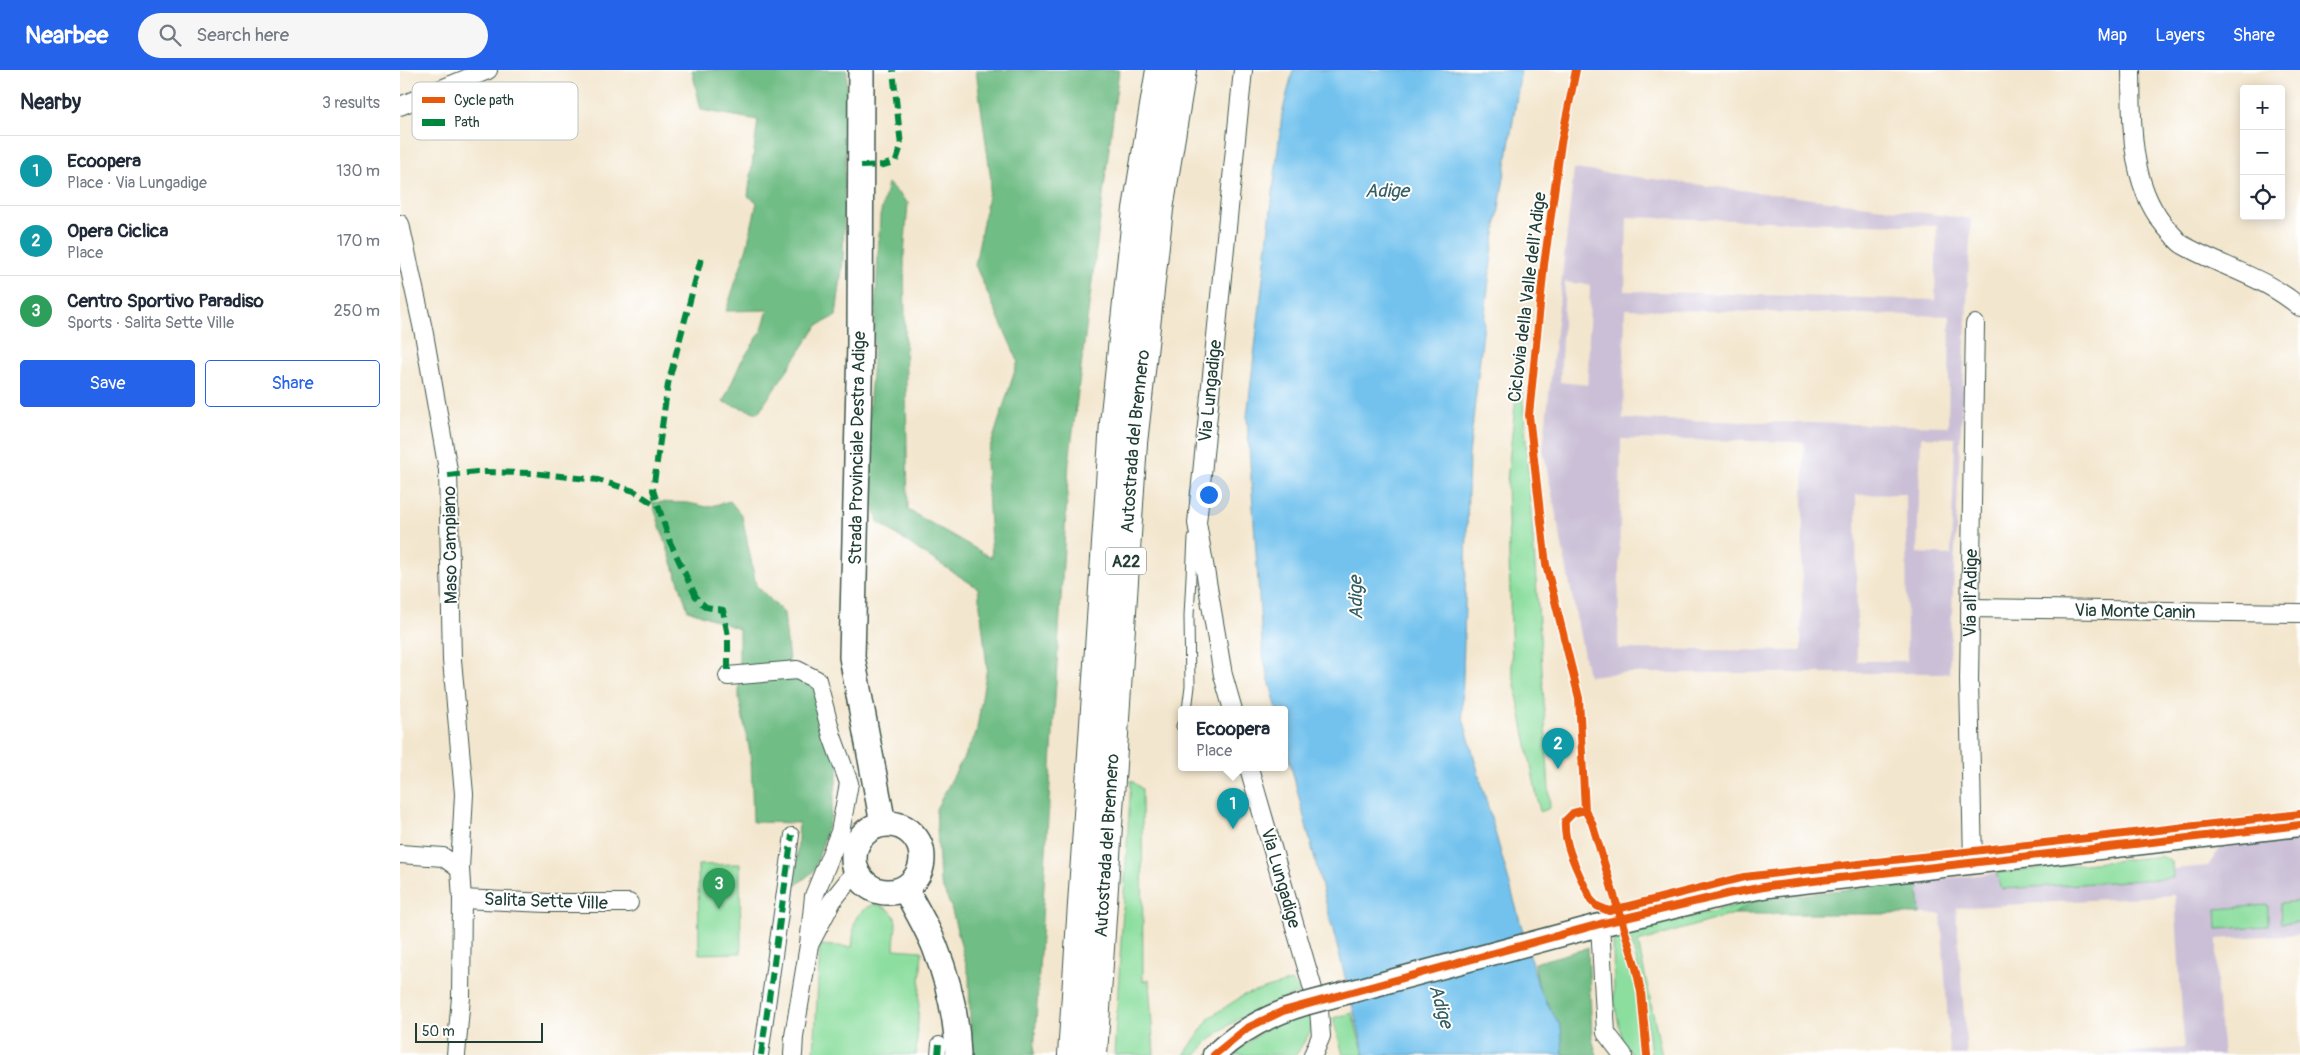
<!DOCTYPE html>
<meta charset="utf-8">
<style>
body{margin:0;font-family:Pangolin,sans-serif;background:#f6f6f7;color:#1f2937}
.controls{position:absolute;right:15px;top:15px;display:grid;overflow:hidden;border-radius:5px;box-shadow:0 2px 12px #0003}
.controls button{width:45px;height:45px;display:grid;place-items:center;padding:0;border:0;border-bottom:1px solid #e0e1e3;background:#fff;color:#1f2937;font:25px sans-serif}
.scale{position:absolute;left:15px;bottom:12px;width:128px;box-sizing:border-box;padding-left:5px;border:2px solid #1f3d34;border-top:0;font-size:14px;line-height:18px;white-space:nowrap;color:#1f3d34;-webkit-text-stroke:4px #fff;paint-order:stroke}
.you{position:absolute;left:808px;top:424px;width:18px;height:18px;margin:-12px;border:4px solid #fff;border-radius:50%;background:#1a73e8;box-shadow:0 0 0 8px #1a73e833}
.badge{display:grid;place-items:center;width:32px;height:32px;border-radius:50%;background:#2563eb;color:#fff;font-size:16px;font-weight:700}
.pin{position:absolute;translate:-50% -41px;filter:drop-shadow(0 1px 2px #0008)}
.pin::after{content:'';position:absolute;top:26px;width:18px;height:15px;background:inherit;clip-path:polygon(0 0,100% 0,50% 100%)}
.popup{position:absolute;left:778px;top:636px;width:110px;height:65px;box-sizing:border-box;display:grid;place-content:center;border-radius:5px;background:#fff;filter:drop-shadow(0 1px 4px #0005);font-size:16px;white-space:nowrap;color:#747a83}
.popup b{font-size:19px;color:#1f2937}
.popup::after{content:'';position:absolute;left:50%;top:100%;margin-left:-10px;border:10px solid transparent;border-top-color:#fff}
.list{margin:0;padding:0;list-style:none}
h2{display:flex;justify-content:space-between;align-items:center;height:65px;margin:0;padding:0 20px;font-size:21px}
h2 small{font-size:16px;font-weight:400;color:#747a83}
.list li{display:grid;grid-template-columns:32px 1fr auto;gap:15px;align-items:center;box-sizing:border-box;height:70px;padding:0 20px;border-top:1px solid #e0e1e3}
.list b{display:block;font-size:19px;white-space:nowrap}
.list p{margin:0;font-size:16px;white-space:nowrap;color:#747a83}
.list em{font-size:16px;font-style:normal;color:#747a83}
.actions{display:flex;gap:10px;padding:15px 20px}
.actions a{flex:1;padding:11px 0;border:1px solid #2563eb;border-radius:5px;text-align:center;font-size:18px;color:#2563eb}
.actions .main{background:#2563eb;color:#fff}
.icon{flex:none;width:28px;height:28px;fill:none;stroke:currentColor;stroke-width:2;stroke-linecap:round;stroke-linejoin:round}
.map{position:relative;flex:none;width:1900px;height:985px;overflow:hidden}
header{display:flex;align-items:center;gap:30px;box-sizing:border-box;height:70px;padding:0 25px;background:#2563eb;color:#fff}
header strong{font-size:24px}
nav{display:flex;gap:28px;margin-inline-start:auto;font-size:18px}
.search{width:350px;height:45px;background:#f6f6f7;display:flex;align-items:center;gap:12px;box-sizing:border-box;padding:0 18px;border-radius:28px;color:#747a83;font-size:19px}
main{display:flex}
aside{flex:1;background:#fff}
.map>svg:first-child{display:block}
.industrial{fill:#cabfd6;fill-rule:evenodd}
.green{fill:#8cde9f;stroke:#568e6a}
.forest{fill:#71bd86;stroke:#487d5d}
.water{fill:#73c2ee;stroke:#498091}
.lines{fill:none;stroke-linecap:round;stroke-linejoin:round}
.service-casing{stroke:#3f564b;stroke-width:11}
.pedestrian-casing{stroke:#3f564b;stroke-width:16}
.minor-casing{stroke:#3f564b;stroke-width:20}
.tertiary-casing{stroke:#3f564b;stroke-width:25}
.secondary-casing{stroke:#3f564b;stroke-width:28}
.motorway-casing{stroke:#3f564b;stroke-width:30}
.service{stroke:#fff;stroke-width:9}
.pedestrian{stroke:#fff;stroke-width:14}
.minor{stroke:#fff;stroke-width:18}
.tertiary{stroke:#fff;stroke-width:22}
.secondary{stroke:#fff;stroke-width:25}
.motorway{stroke:#fff;stroke-width:28}
.tertiary-bridge-casing{stroke:#3f564b;stroke-width:25;stroke-linecap:butt}
.tertiary-bridge{stroke:#fff;stroke-width:22}
.quiet{stroke:#00873e;stroke-width:6;stroke-dasharray:12 6;stroke-linecap:butt}
.cycleway-casing{stroke:#fff;stroke-width:11}
.cycleway{stroke:#e8590c;stroke-width:8}
.labels{text-anchor:middle;stroke-width:4;stroke-linejoin:round;paint-order:stroke}
.shield{fill:#fff;stroke:#627771;stroke-width:1}
.shield-label{font-size:16px;font-weight:bold;fill:#1f3d34}
.street-label{font-size:18px;fill:#1f3d34;stroke:#fff}
.water-label{font-size:19px;font-style:italic;fill:#345e62;stroke:#fff}
.key{fill:#fff;stroke:#bcc5c2;stroke-width:1}
.key-label{font-size:14px;fill:#1f3d34}
</style>
<header>
<strong>Nearbee</strong>
<div class="search"><svg class="icon" aria-label="search" viewBox="0 0 24 24"><circle cx="10" cy="10" r="6"/><path d="M15 15l6 6"/></svg>Search here</div>
<nav><a>Map</a><a>Layers</a><a>Share</a></nav>
</header>
<main>
<aside>
<h2>Nearby<small>3 results</small></h2>
<ul class="list">
<li><span class="badge" style="background:#0f9aa8">1</span><div><b>Ecoopera</b><p>Place · Via Lungadige</p></div><em>130 m</em></li>
<li><span class="badge" style="background:#0f9aa8">2</span><div><b>Opera Ciclica</b><p>Place</p></div><em>170 m</em></li>
<li><span class="badge" style="background:#2e9e5b">3</span><div><b>Centro Sportivo Paradiso</b><p>Sports · Salita Sette Ville</p></div><em>250 m</em></li>
</ul>
<div class="actions"><a class="main">Save</a><a>Share</a></div>
</aside>
<div class="map">
<svg width="1900" height="985" viewBox="0 0 1900 985">
<rect width="100%" height="100%" fill="#fff"/>
<filter id="ink" filterUnits="userSpaceOnUse"><feTurbulence type="fractalNoise" baseFrequency=".02" numOctaves="2"/><feDisplacementMap in="SourceGraphic" scale="10" xChannelSelector="R" yChannelSelector="G"/><feConvolveMatrix kernelMatrix="1 2 1 2 8 2 1 2 1" color-interpolation-filters="sRGB"/></filter>
<filter id="wash" filterUnits="userSpaceOnUse"><feTurbulence type="fractalNoise" baseFrequency=".0096" numOctaves="4" result="noise"/><feDisplacementMap in="SourceGraphic" scale="20" xChannelSelector="R" yChannelSelector="G"/><feGaussianBlur stdDeviation="1.12" result="paint"/><feColorMatrix in="noise" values="0 0 0 0 0 0 0 0 0 0 0 0 0 0 0 0 0 1.4 0 .05"/><feComposite in="paint" operator="in"/></filter>
<g filter="url(#wash)">
<rect width="100%" height="100%" fill="#f3e6ce"/>
<path class="industrial" d="M1174,99L1571,149L1549,603H1222L1188,606L1143,379ZM1227,147L1537,156L1535,230L1225,221ZM1165,212L1190,215L1188,315L1160,312ZM1225,239L1550,246L1548,356L1223,349ZM1521,367L1555,368L1551,485L1517,483ZM1221,369L1404,372L1401,581L1218,579ZM1506,424L1507,591H1457L1456,425Z
M1900,769V864L1817,869V922L1823,985H1690L1784,978L1775,825L1556,838L1567,985H1550L1541,844H1520L1518,811L1762,786L1772,792L1773,799L1808,796L1821,777Z"/>
<path class="green" d="M1120,288L1140,565L1150,738L1140,742L1112,599L1107,411Z
M731,710L742,719L743,911L749,910L754,985H714Z
M1762,786L1772,792L1773,808L1602,819L1596,803Z
M340,794L341,883L299,884L298,795Z
M1356,830L1334,844L1238,872L1262,985H1251L1243,917L1231,869L1226,871L1238,915L1243,985H1232L1222,970L1214,931L1213,867Z
M1900,831V852L1881,853L1880,833Z
M474,834C505,842 494,855 494,879L522,881L516,985H414L420,875L452,877C456,851 449,847 474,834Z
M1868,835V856L1817,859L1816,839Z
M891,911L902,922C865,936 821,951 797,985H784L810,947L844,925Z
M913,943L911,961L896,985H829L874,954Z
M952,943L964,985H943L933,948Z"/>
<path class="forest" d="M292,0H447L443,191L436,246L417,256L358,343L323,332L341,292L361,262L368,240L326,241L347,177L357,132L348,126L358,50L301,40Z
M576,0H719L669,392L634,985H571L569,906L551,837L540,812L536,739L576,664L587,597L578,518L520,481L478,452L464,402L473,290L480,146L488,113L508,133L504,185L508,440L592,488L586,390L618,291L575,195L591,110Z
M330,431L342,446L356,515L384,543L389,592L425,608L440,689L430,750L414,801L395,816L399,753L353,752L351,687L339,629V559L288,540L252,432L288,433L307,437Z
M1518,811L1520,844H1334L1356,830Z
M1188,878L1192,969L1197,985H1163L1161,957L1139,919L1134,893Z"/>
<path class="water" d="M893,0H1121L1092,183L1069,385L1062,644L1139,919L1161,957L1163,985H965L884,669V640H877L863,587L847,347L882,44Z"/>
</g>
<g filter="url(#ink)">
<g class="lines">
<g class="service-casing">
<path id="service" d="M787,640L790,616L789,546L793,468
M781,656L782,654"/>
</g>
<g class="pedestrian-casing">
<path id="pedestrian" d="M361,985L392,765
M538,985L539,974"/>
</g>
<g class="minor-casing">
<g id="minor">
<path d="M1731,0C1732,55 1729,119 1770,162C1774,166 1778,172 1783,175C1822,197 1865,207 1900,237"/>
<path d="M0,36L88,0"/>
<path d="M0,154L24,264L48,400L52,590L64,724L60,799L62,829L61,927L56,985"/>
<path d="M1570,538L1900,543"/>
<path d="M328,606L397,600L417,610L432,666L449,713L440,762L414,826L409,875"/>
<path d="M833,640L823,605L797,453L843,0"/>
<path d="M849,698L913,919"/>
<path d="M0,784L43,787L60,799"/>
<path id="s1" d="M1573,792L1569,610L1575,254"/>
<path d="M62,829L147,833H229"/>
<path d="M1200,854L1206,963L1223,985"/>
<path d="M393,985L394,966L409,875L432,831L456,801"/>
<path d="M913,985L921,966L919,940"/>
</g>
</g>
<g class="tertiary-casing">
<path id="tertiary" d="M1188,858L1327,824L1369,816L1900,755
M814,985C840,960 871,944 905,934"/>
</g>
<g class="secondary-casing">
<path id="secondary" d="M461,0L460,273L452,587L483,754
M454 788a34 34 0 1 1 68 0a34 34 0 1 1-68 0Z
M505,818C515,838 527,857 535,877C548,910 557,949 558,985"/>
</g>
<g class="motorway-casing">
<g id="motorway">
<path d="M672,985L714,353L737,139L760,0"/>
<path id="s2" d="M693,985L733,373L759,139L782,0"/>
</g>
</g>
<use href="#service" class="service"/>
<use href="#pedestrian" class="pedestrian"/>
<use href="#minor" class="minor"/>
<use href="#tertiary" class="tertiary"/>
<use href="#secondary" class="secondary"/>
<use href="#motorway" class="motorway"/>
<g class="tertiary-bridge-casing">
<path id="tertiary-bridge" d="M905,934L1188,858"/>
</g>
<use href="#tertiary-bridge" class="tertiary-bridge"/>
<path class="quiet" d="M461,96L484,95L496,91L501,76L493,0
M301,189L268,314L253,420L270,472L297,529L306,537L323,540L328,566V606
M48,405L77,402L132,403L198,410L234,421L258,437
M361,985L392,765
M538,985L539,974"/>
<g class="cycleway-casing">
<path id="cycleway" d="M1176,0L1161,73L1144,195L1129,345L1146,495L1179,628L1185,740L1192,753L1236,898L1241,922L1247,985
M1185,740L1173,743L1165,751C1163,777 1181,807 1191,830L1197,836L1209,841L1344,807L1900,744
M814,985L847,958L883,941L1200,854L1327,824L1369,816L1900,755"/>
</g>
<use href="#cycleway" class="cycleway"/>
</g>
</g>
<g class="labels">
<rect class="shield" x="706" y="477.5" width="40" height="27" rx="4"/>
<g class="shield-label">
<text x="726" y="497">A22</text>
</g>
<g class="street-label">
<text transform="translate(1127 227) rotate(-83)" y="6">Ciclovia della Valle dell'Adige</text>
<text transform="translate(810 321) rotate(-84)" y="6">Via Lungadige</text>
<text dy="6" stroke="none"><textPath href="#s2" startOffset="615">Autostrada del Brennero</textPath></text>
<text transform="translate(457 378) rotate(-89)" y="6">Strada Provinciale Destra Adige</text>
<text transform="translate(50 475) rotate(-91)" y="6">Maso Campiano</text>
<text dy="6" stroke="none"><textPath href="#s1" startOffset="269">Via all'Adige</textPath></text>
<text transform="translate(1735 541) rotate(1)" y="6">Via Monte Canin</text>
<text dy="6" stroke="none"><textPath href="#s2" startOffset="210">Autostrada del Brennero</textPath></text>
<text transform="translate(881 808) rotate(74)" y="6">Via Lungadige</text>
<text transform="translate(146 831) rotate(2)" y="6">Salita Sette Ville</text>
</g>
<g class="water-label">
<text x="987" y="127">Adige</text>
<text transform="translate(955 528) rotate(-91)" y="7">Adige</text>
<text transform="translate(1042 936) rotate(74)" y="7">Adige</text>
</g>
</g>
<rect x="12" y="12" width="166" height="58" rx="8" class="key"/>
<rect x="22" y="27" width="23" height="6" fill="#e8590c"/>
<rect x="22" y="49" width="23" height="7" fill="#00873e"/>
<g class="key-label">
<text x="54" y="35">Cycle path</text>
<text x="54" y="57">Path</text>
</g>
</svg>
<div class="controls">
<button>+</button>
<button>−</button>
<button><svg class="icon" aria-label="locate" viewBox="0 0 24 24"><circle cx="12" cy="12" r="6"/><path d="M12 2v4M12 18v4M2 12h4M18 12h4"/></svg></button>
</div>
<div class="scale">50 m</div>
<div class="you"></div>
<div class="pin badge" style="left:833px;top:759px;background:#0f9aa8">1</div>
<div class="popup"><b>Ecoopera</b>Place</div>
<div class="pin badge" style="left:1158px;top:699px;background:#0f9aa8">2</div>
<div class="pin badge" style="left:319px;top:839px;background:#2e9e5b">3</div>
</div>
</main>
